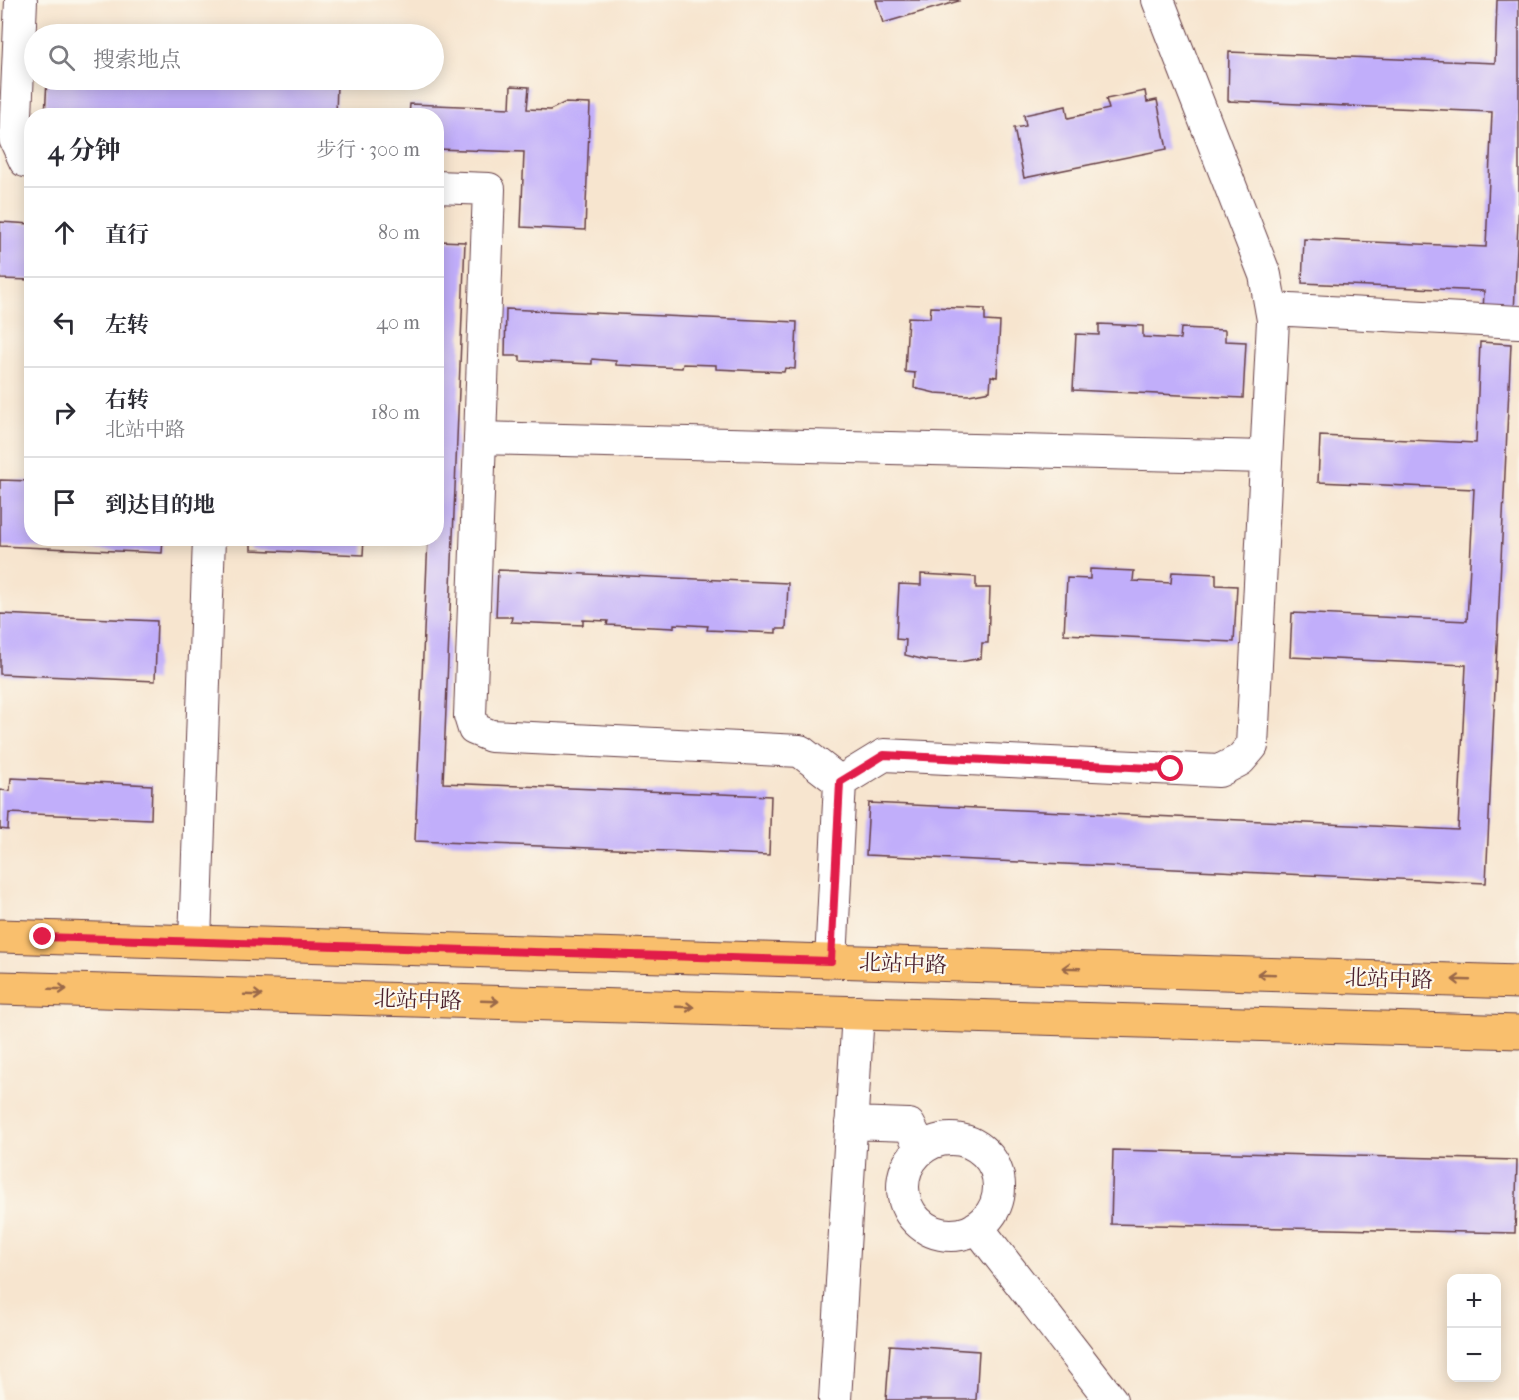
<!DOCTYPE html>
<html lang="zh">
<meta charset="utf-8">
<style>
body{margin:0;font-family:"IM FELL French Canon","Noto Serif SC",serif;background:#f7f7f7;color:#2b2b33}
.controls{position:absolute;right:18px;bottom:18px;display:grid;overflow:hidden;border-radius:12px;box-shadow:0 3px 15px #0003}
.controls button{width:54px;height:54px;display:grid;place-items:center;padding:0;border:0;border-bottom:2px solid #e1e1e2;background:#fff;color:#2b2b33;font:30px sans-serif}
.stop{position:absolute;width:18px;height:18px;margin:-14px;border:4px solid #e11d48;border-radius:50%;background:#fff}
.stop.end{background:#e11d48;border-color:#fff;box-shadow:0 2px 6px #0008}
.list{margin:0;padding:0;list-style:none}
h2{display:flex;justify-content:space-between;align-items:center;height:78px;margin:0;padding:0 24px;font-size:26px}
h2 small{font-size:20px;font-weight:400;color:#7c7c81}
.list li{display:grid;grid-template-columns:39px 1fr auto;gap:18px;align-items:center;box-sizing:border-box;height:90px;padding:0 24px;border-top:2px solid #e1e1e2}
.list b{display:block;font-size:22px;white-space:nowrap}
.list p{margin:0;font-size:20px;white-space:nowrap;color:#7c7c81}
.list em{font-size:20px;font-style:normal;color:#7c7c81}
.icon{flex:none;width:33px;height:33px;fill:none;stroke:currentColor;stroke-width:2;stroke-linecap:round;stroke-linejoin:round}
.map{position:relative;flex:none;width:1519px;height:1400px;overflow:hidden}
.search{position:absolute;background:#fff;box-shadow:0 3px 15px #0003;left:24px;top:24px;width:420px;height:66px;display:flex;align-items:center;gap:15px;box-sizing:border-box;padding:0 21px;border-radius:33px;color:#7c7c81;font-size:22px}
.panel{position:absolute;background:#fff;box-shadow:0 3px 15px #0003;left:24px;top:108px;width:420px;height:438px;border-radius:24px}
.map>svg:first-child{display:block}
.building{fill:#c1aefa}
.lines{fill:none;stroke-linecap:round;stroke-linejoin:round}
.minor-casing{stroke:#643d44;stroke-width:34}
.major-casing{stroke:#643d44;stroke-width:35}
.minor{stroke:#fff;stroke-width:32}
.major{stroke:#f9bf6d;stroke-width:33}
.oneway{stroke:#996749}
.route{stroke:#e11d48;stroke-width:8}
.labels{text-anchor:middle;stroke-width:4.5;stroke-linejoin:round;paint-order:stroke}
.street-label{font-size:22px;fill:#4a1f2b;stroke:#fbf7ec}
</style>
<div class="map">
<svg width="1519" height="1400" viewBox="0 0 1519 1400">
<rect width="100%" height="100%" fill="#fbf7ec"/>
<filter id="ink" filterUnits="userSpaceOnUse"><feTurbulence type="fractalNoise" baseFrequency=".0167" numOctaves="2"/><feDisplacementMap in="SourceGraphic" scale="12" xChannelSelector="R" yChannelSelector="G"/><feConvolveMatrix kernelMatrix="1 2 1 2 8 2 1 2 1" color-interpolation-filters="sRGB"/></filter>
<filter id="wash" filterUnits="userSpaceOnUse"><feTurbulence type="fractalNoise" baseFrequency=".008" numOctaves="4" result="noise"/><feDisplacementMap in="SourceGraphic" scale="24" xChannelSelector="R" yChannelSelector="G"/><feGaussianBlur stdDeviation="1.35" result="paint"/><feColorMatrix in="noise" values="0 0 0 0 0 0 0 0 0 0 0 0 0 0 0 0 0 1.4 0 .05"/><feComposite in="paint" operator="in"/></filter>
<g filter="url(#wash)">
<rect width="100%" height="100%" fill="#f7e5cf"/>
<g id="blocks">
<path class="building" d="M876,0H958L959,1L883,23Z
M1497,0H1519V201L1514,314L1483,313L1484,291L1302,283L1304,239L1486,247L1492,112L1228,101L1229,52L1495,63Z
M47,80H246L337,83L336,116H45Z
M511,86L529,87L527,109L550,110L564,103L590,104L585,230L521,227L524,152L436,149V116H409L410,104L510,108Z
M1145,91L1147,102L1157,100L1167,149L1024,178L1014,128L1026,126L1024,115L1066,106L1068,118L1109,109L1106,99Z
M0,222L32,224V280L0,279Z
M440,241L465,242L443,783L771,796L769,855L415,841L428,538H436V332Z
M931,307L985,309V321L1000,322L997,377L991,376L990,391L969,395L935,393L914,388L915,373L905,372L908,317L930,318Z
M506,309L797,322L795,369L785,368L784,372L716,369V365L683,364L682,368L616,365V361L592,359V364L520,361V356H505Z
M1099,324L1143,326V337L1180,339L1181,328L1225,330V341L1246,342L1243,398L1073,390L1076,334L1099,335Z
M1480,342L1511,344L1486,883L866,855L869,803L1458,830L1466,665L1290,657L1292,613L1467,621L1474,489L1318,482L1320,436L1476,443Z
M0,480L32,481V538H163L162,553L0,546Z
M251,538H364L363,555L251,550Z
M1090,569L1134,571L1133,581L1171,583L1172,572L1216,574V585L1237,586L1234,642L1064,634L1067,578L1090,579Z
M498,570L788,583L786,629H776V633L707,630L708,626L674,624V628L607,625L608,621L583,620V625L511,622L512,617H496Z
M921,574L976,577V588H990L988,643H982L981,658L960,662L925,660L905,655L906,640L896,639L899,584L921,585Z
M0,614L157,621L155,681L0,674Z
M11,778L152,785L151,819L9,813L8,830L0,829V790L10,791Z
M1113,1150L1517,1160L1515,1233L1111,1224Z
M890,1345L979,1351L976,1400H886Z"/>
</g>
</g>
<g filter="url(#ink)">
<use href="#blocks" fill-opacity="0" stroke="#643d44" stroke-width="1.5"/>
<g class="lines">
<g class="minor-casing">
<path id="minor" d="M21,0L15,139L25,161L32,163
M436,187L489,189L470,716L474,729L491,736L800,751L840,782L884,755L1219,771L1240,760L1252,746L1273,320L1265,275L1158,0
M1271,309L1519,322
M480,438L1266,457
M195,941L209,538
M831,961L840,782
M851,1123L909,1125L921,1148
M903 1187a48 48 0 1 1 96 0a48 48 0 1 1-96 0Z
M977,1227L1111,1400
M835,1400L858,1012"/>
</g>
<g class="major-casing">
<path id="major" d="M0,936L1519,982
M0,988L1519,1032"/>
</g>
<use href="#minor" class="minor"/>
<use href="#major" class="major"/>
</g>
<defs><path id="oneway-shaft" d="M-6 0H5M1.5-3L5.5 0L1.5 3" fill="none" stroke-width="1.6" stroke-linecap="round" stroke-linejoin="round" transform="scale(1.5)"/></defs>
<g class="oneway">
<use href="#oneway-shaft" transform="translate(1071 968) rotate(-178)"/>
<use href="#oneway-shaft" transform="translate(1266 974) rotate(-178)"/>
<use href="#oneway-shaft" transform="translate(1461 980) rotate(-178)"/>
<use href="#oneway-shaft" transform="translate(58 989) rotate(2)"/>
<use href="#oneway-shaft" transform="translate(253 995) rotate(2)"/>
<use href="#oneway-shaft" transform="translate(490 1001) rotate(2)"/>
<use href="#oneway-shaft" transform="translate(685 1007) rotate(2)"/>
</g>
</g>
<g class="lines" filter="url(#ink)">
<path class="route" d="M43,937L831,961L840,782L884,755L1171,769"/>
</g>
<g class="labels">
<g class="street-label">
<text transform="translate(903 963) rotate(2)" y="8">北站中路</text>
<text transform="translate(1389 978) rotate(2)" y="8">北站中路</text>
<text transform="translate(418 999) rotate(2)" y="8">北站中路</text>
</g>
</g>
</svg>
<div class="controls">
<button>+</button>
<button>−</button>
</div>
<div class="stop" style="left:1171px;top:769px"></div>
<div class="stop end" style="left:43px;top:937px"></div>
<div class="search"><svg class="icon" aria-label="search" viewBox="0 0 24 24"><circle cx="10" cy="10" r="6"/><path d="M15 15l6 6"/></svg>搜索地点</div>
<section class="panel">
<h2>4 分钟<small>步行 · 300 m</small></h2>
<ul class="list">
<li><svg class="icon" aria-label="ahead" viewBox="0 0 24 24"><path d="M12 20V5M6 11l6-6 6 6"/></svg><div><b>直行</b></div><em>80 m</em></li>
<li><svg class="icon" aria-label="left" viewBox="0 0 24 24"><path d="M17 20v-9H6M10 6l-5 5 5 5"/></svg><div><b>左转</b></div><em>40 m</em></li>
<li><svg class="icon" aria-label="right" viewBox="0 0 24 24"><path d="M7 20v-9h11M14 6l5 5-5 5"/></svg><div><b>右转</b><p>北站中路</p></div><em>180 m</em></li>
<li><svg class="icon" aria-label="arrive" viewBox="0 0 24 24"><path d="M6 21V4h12l-3 4 3 4H6"/></svg><div><b>到达目的地</b></div></li>
</ul>
</section>
</div>
